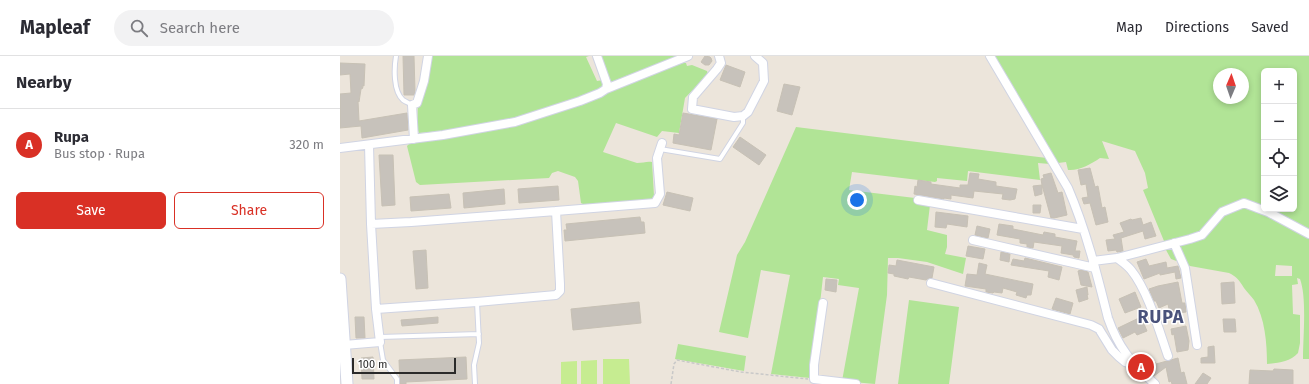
<!DOCTYPE html>
<meta charset="utf-8">
<style>
body{margin:0;font-family:"Fira Sans",sans-serif;background:#f2f2f3;color:#2b2b33}
.controls{position:absolute;right:12px;top:12px;display:grid;overflow:hidden;border-radius:6px;box-shadow:0 2px 6px #0003}
.controls button{width:36px;height:36px;display:grid;place-items:center;padding:0;border:0;border-bottom:1px solid #e1e1e2;background:#fff;color:#2b2b33;font:20px sans-serif}
.compass{position:absolute;left:873px;top:12px;width:36px;height:36px;border-radius:50%;background:#fff;box-shadow:0 2px 6px #0003;rotate:2deg}
.scale{position:absolute;left:12px;bottom:10px;width:104px;box-sizing:border-box;padding-left:4px;border:2px solid #2a2a2a;border-top:0;font-size:11px;line-height:14px;white-space:nowrap;color:#2a2a2a;-webkit-text-stroke:3px #fff;paint-order:stroke}
.you{position:absolute;left:517px;top:144px;width:14px;height:14px;margin:-10px;border:3px solid #fff;border-radius:50%;background:#1a73e8;box-shadow:0 0 0 6px #1a73e833}
.badge{display:grid;place-items:center;width:26px;height:26px;border-radius:50%;background:#d93025;color:#fff;font-size:13px;font-weight:700}
.pin{position:absolute;translate:-50% -50%;border:2px solid #fff;box-shadow:0 1px 4px #0006}
.list{margin:0;padding:0;list-style:none}
h2{display:flex;justify-content:space-between;align-items:center;height:52px;margin:0;padding:0 16px;font-size:17px}
h2 small{font-size:13px;font-weight:400;color:#7c7c81}
.list li{display:grid;grid-template-columns:26px 1fr auto;gap:12px;align-items:center;box-sizing:border-box;height:72px;padding:0 16px;border-top:1px solid #e1e1e2}
.list b{display:block;font-size:15px;white-space:nowrap}
.list p{margin:0;font-size:13px;white-space:nowrap;color:#7c7c81}
.list em{font-size:13px;font-style:normal;color:#7c7c81}
.actions{display:flex;gap:8px;padding:12px 16px}
.actions a{flex:1;padding:9px 0;border:1px solid #d93025;border-radius:6px;text-align:center;font-size:14px;color:#d93025}
.actions .main{background:#d93025;color:#fff}
.icon{flex:none;width:22px;height:22px;fill:none;stroke:currentColor;stroke-width:2;stroke-linecap:round;stroke-linejoin:round}
.map{position:relative;flex:none;width:969px;height:328px;overflow:hidden}
header{display:flex;align-items:center;gap:24px;box-sizing:border-box;height:56px;padding:0 20px;background:#fff;border-bottom:1px solid #e1e1e2}
header strong{font-size:19px}
nav{display:flex;gap:22px;margin-inline-start:auto;font-size:14px}
.search{width:280px;height:36px;background:#f2f2f3;display:flex;align-items:center;gap:10px;box-sizing:border-box;padding:0 14px;border-radius:22px;color:#7c7c81;font-size:15px}
main{display:flex}
aside{flex:1;background:#fff}
.map>svg:first-child{display:block}
.green{fill:#b1e496;fill-rule:evenodd}
.pitch{fill:#c6ec91}
.building{fill:#c7c2bb;stroke:#c7c1b5}
.lines{fill:none;stroke-linecap:round;stroke-linejoin:round}
.service-casing{stroke:#d0d4e3;stroke-width:6}
.minor-casing{stroke:#d0d4e3;stroke-width:10}
.secondary-casing{stroke:#d0d4e3;stroke-width:13}
.path{stroke:#c8c8c8;stroke-width:1.5;stroke-dasharray:3 2;stroke-linecap:butt}
.service{stroke:#fff;stroke-width:4}
.minor{stroke:#fff;stroke-width:8}
.secondary{stroke:#fff;stroke-width:11}
.labels{text-anchor:middle;stroke-width:3;stroke-linejoin:round;paint-order:stroke}
.district-label{font-size:18px;font-weight:bold;letter-spacing:1px;fill:#49527b;stroke:#fff}
</style>
<header>
<strong>Mapleaf</strong>
<div class="search"><svg class="icon" aria-label="search" viewBox="0 0 24 24"><circle cx="10" cy="10" r="6"/><path d="M15 15l6 6"/></svg>Search here</div>
<nav><a>Map</a><a>Directions</a><a>Saved</a></nav>
</header>
<main>
<aside>
<h2>Nearby<small></small></h2>
<ul class="list">
<li><span class="badge">A</span><div><b>Rupa</b><p>Bus stop · Rupa</p></div><em>320 m</em></li>
</ul>
<div class="actions"><a class="main">Save</a><a>Share</a></div>
</aside>
<div class="map">
<svg width="969" height="328" viewBox="0 0 969 328">
<rect width="100%" height="100%" fill="#ece5db"/>
<path class="green" d="M90,0H249L246,1L257,25L263,24V30L260,34L235,44L170,64L102,75L79,77L77,72L78,45Z
M260,0H340L276,27L271,25L266,17Z
M654,0H969V303H963C963,281 967,242 960,223L957,222L958,228L952,229L953,258L960,259V287L958,297C950,306 938,307 927,308C927,287 925,262 914,244C911,240 907,236 904,232C900,225 896,220 889,217L850,210L831,203L826,194L842,189L845,187L824,185L803,134L808,132L805,117L795,95L762,85L769,103L760,102C751,108 739,115 728,114L726,106L718,107ZM924,15H954V153H924ZM879,18H903V42H879ZM936,209L952,210V220H935Z
M342,7H346L347,10L352,9L367,15L368,18L345,42L339,77L322,75L317,81L276,67L263,96L297,107C303,107 307,105 312,106L314,140L311,144L245,149L241,147L238,125L235,121L218,115L212,117L209,122L80,129L76,126L67,90L69,88L165,71L255,42Z
M456,71L707,102L710,108L698,107L700,124L628,115L627,125L597,122V125L595,126L512,116L509,134L575,142V147L590,149L587,174L607,179V191L605,198L626,202L623,218L587,206L558,202H548L547,239L535,328L502,325L519,232L498,229L499,223L483,221L472,318L470,322L431,318L450,219L421,214L408,282L379,276L397,199L405,186Z
M569,244L619,251L609,328H558Z
M338,288L406,300L404,315L335,303Z"/>
<path class="pitch" d="M263,303H289L290,328H263Z
M257,304V328H241V305Z
M237,305V328H221V306Z"/>
<path class="building" d="M63,0H74L75,35L74,39H64Z
M365,0L370,1L371,2L372,5L369,9H365L361,6Z
M0,7L25,8L24,30H22L23,32L21,33L19,46L18,45L19,65L67,57L68,74L22,82L21,70L0,72V38L11,37L10,18L0,19Z
M386,9L405,16L400,31L380,24Z
M444,28L460,31L452,59L437,55Z
M343,57L377,63L371,94L333,87L334,78L339,79Z
M400,81L426,99L419,109L393,91Z
M39,99H53L55,149L42,150Z
M750,112L755,131L758,130L762,152L765,151L768,166L756,169L750,147L744,148L742,142L748,141L746,128L741,129L738,114Z
M630,117L639,118L638,123L656,126V130L677,133L675,143L670,144L662,143L663,138L634,135L633,142L611,139V143L604,142V143L574,138L575,130L577,131L578,124L591,126V128L620,132V129H628Z
M711,117L718,137L722,136L727,159L714,162H711L702,129V138L695,140L693,130L702,129L701,123L704,122L703,119Z
M218,130L219,144L179,147L178,133Z
M164,133L165,148L124,152L123,137Z
M327,136L353,142L350,155L323,149Z
M109,138L111,152L71,155L70,141Z
M693,149H701L700,157H693Z
M596,156L628,160L627,171L607,168L606,172L595,171Z
M300,161L301,166H304L305,177L225,185L224,174H227L226,168Z
M801,162L803,169L811,166L816,180L805,183L803,175L781,182L783,195L777,196L776,194L768,195L766,184L775,183L773,179L784,176L780,167L791,163L792,164Z
M659,168L673,170V173L703,179L704,176L715,178V181L737,185L735,195H740L739,202L734,201L733,199L721,197L722,190L694,186L693,192L687,191V188L680,187V183L657,179Z
M637,170L650,173L648,182L635,179Z
M628,190L645,193L643,203L626,200Z
M86,194L88,232L76,233L73,195Z
M661,196L670,198L669,206L660,204Z
M685,202L722,211L719,224L708,221L709,215L671,209L673,203L684,205Z
M806,203L809,210L826,206L827,212L838,210L841,222L836,223L835,216L820,219V217L804,223L797,206Z
M557,204L594,211L592,222H589L586,224L569,221L568,223L554,220V218L548,217L549,209L556,210Z
M639,207L647,209L645,218L693,228L691,239H687L686,242L676,239L677,236L663,232L662,237L654,236L653,237L646,236V233L625,230L627,218L637,219Z
M741,214L748,216L752,231L741,229L738,215Z
M486,223L497,224L496,236L485,234Z
M838,226L842,247H845L846,256L830,258L828,248L819,252L816,245H814L809,233L818,230Z
M894,226L895,247L882,248L881,227Z
M747,231L748,239H747L748,243L739,246L736,234Z
M795,236L801,251L785,257L779,243Z
M716,242L733,247L730,258L712,253Z
M299,246L301,267L233,274L231,253Z
M15,261H24L25,282H16Z
M98,261V267L62,270L61,264Z
M801,261L807,275L797,279L795,276L783,282L778,272Z
M883,263H895L896,276H884Z
M846,270L849,285L848,294L837,296L834,278L832,279L831,273Z
M874,290L875,307H861V302L868,301V291Z
M807,300L811,304L813,303L816,308L838,302L841,317L844,316L847,328H832L831,325L829,326L826,311L814,320L802,304Z
M33,301L34,323H22L21,302Z
M126,301L127,323L66,326V328H60L59,304Z
M934,313L953,314V328H909L910,314L933,315Z
M863,317L871,322L867,328H855Z"/>
<g class="lines">
<g class="service-casing">
<path id="service" d="M56,0C54,12 53,35 63,44C66,46 69,47 72,49
M320,93L380,103L403,67V60
M40,281L139,278
M40,286L43,304L57,323V328
M135,328L134,309L139,287L137,246"/>
</g>
<g class="minor-casing">
<path id="minor" d="M379,0L381,7L377,13L353,41L352,53L394,61L403,60L408,56L424,25L423,7L415,0
M650,0L728,132C746,174 757,218 768,262C778,291 792,308 815,328
M266,33L348,0
M74,83L72,49L77,47L84,25L88,0
M29,89L31,168L36,253L137,246L216,239L220,235V228L216,155L315,147L320,138L317,102L322,87
M0,92L103,79L175,66L240,45L260,37L266,33L267,28L257,0
M578,144L743,173
M31,168L71,166L216,155
M633,184L755,212
M834,187L845,212L857,289
M777,202C781,205 787,209 791,214C808,235 819,274 828,300
M753,205L777,202L850,183L862,179L882,156L904,147L928,156L969,178
M591,227L751,269L759,273L772,294L779,301L785,306L794,309
M483,247L474,309V323L516,328
M4,289L40,286L36,253"/>
</g>
<g class="secondary-casing">
<path id="secondary" d="M0,223L7,328"/>
</g>
<path class="path" d="M331,328L334,308L337,304L401,316L468,323"/>
<use href="#service" class="service"/>
<use href="#minor" class="minor"/>
<use href="#secondary" class="secondary"/>
</g>
<g class="labels">
<g class="district-label">
<text x="821" y="267">RUPA</text>
</g>
</g>
</svg>
<div class="controls">
<button>+</button>
<button>−</button>
<button><svg class="icon" aria-label="locate" viewBox="0 0 24 24"><circle cx="12" cy="12" r="6"/><path d="M12 2v4M12 18v4M2 12h4M18 12h4"/></svg></button>
<button><svg class="icon" aria-label="layers" viewBox="0 0 24 24"><path d="M12 4l9 5-9 5-9-5zM3 14l9 5 9-5"/></svg></button>
</div>
<svg class="compass" viewBox="-18 -18 36 36"><path d="M0-13l5 13h-10z" fill="#e53935"/><path d="M0 13l5-13h-10z" fill="#7c7c81"/></svg>
<div class="scale">100 m</div>
<div class="you"></div>
<div class="pin badge" style="left:801px;top:311px">A</div>
</div>
</main>
